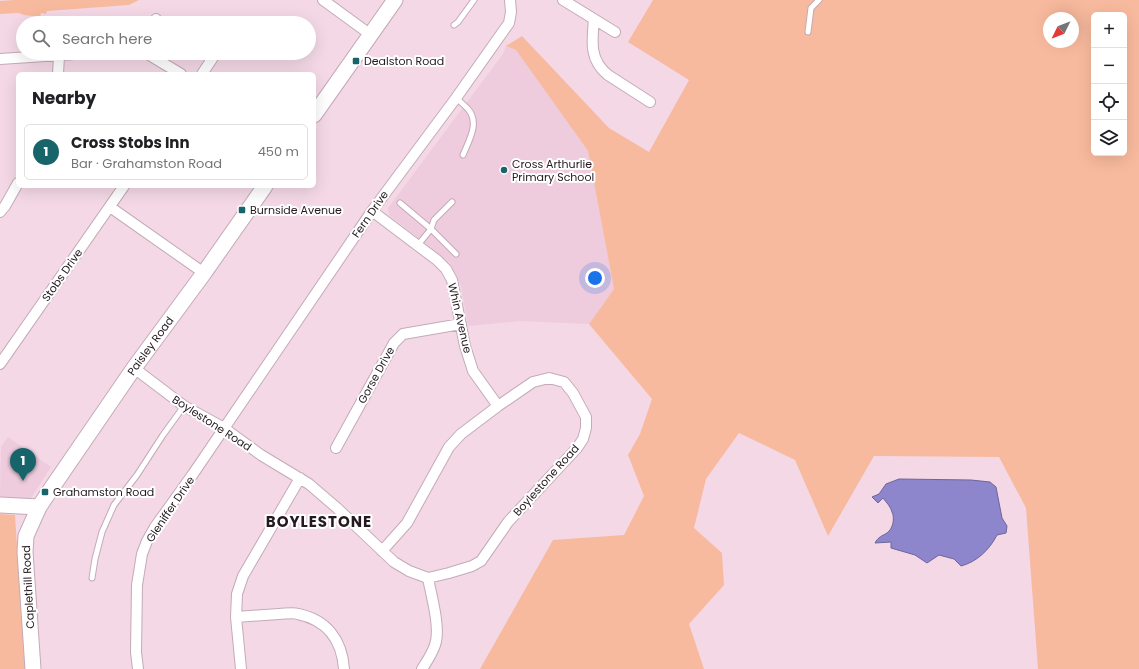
<!DOCTYPE html>
<meta charset="utf-8">
<style>
body{margin:0;font-family:Poppins,sans-serif;background:#f2f2f2;color:#202124}
.controls{position:absolute;right:12px;top:12px;display:grid;overflow:hidden;border-radius:6px;box-shadow:0 4px 16px #0002}
.controls button{width:36px;height:36px;display:grid;place-items:center;padding:0;border:0;border-bottom:1px solid #e0e0e0;background:#fff;color:#202124;font:20px sans-serif}
.compass{position:absolute;left:1043px;top:12px;width:36px;height:36px;border-radius:50%;background:#fff;box-shadow:0 4px 16px #0002;rotate:227deg}
.you{position:absolute;left:595px;top:278px;width:14px;height:14px;margin:-10px;border:3px solid #fff;border-radius:50%;background:#1a73e8;box-shadow:0 0 0 6px #1a73e833}
.badge{display:grid;place-items:center;width:26px;height:26px;border-radius:50%;background:#17656a;color:#fff;font-size:13px;font-weight:700}
.pin{position:absolute;translate:-50% -33px;filter:drop-shadow(0 1px 2px #0008)}
.pin::after{content:'';position:absolute;top:21px;width:14px;height:12px;background:inherit;clip-path:polygon(0 0,100% 0,50% 100%)}
.list{margin:0;padding:0;list-style:none}
h2{display:flex;justify-content:space-between;align-items:center;height:52px;margin:0;padding:0 16px;font-size:17px}
h2 small{font-size:13px;font-weight:400;color:#757577}
.list li{display:grid;grid-template-columns:26px 1fr auto;gap:12px;align-items:center;box-sizing:border-box;height:56px;margin:0 8px 8px;padding:0 8px;border:1px solid #e0e0e0;border-radius:6px}
.list b{display:block;font-size:15px;white-space:nowrap}
.list p{margin:0;font-size:13px;white-space:nowrap;color:#757577}
.list em{font-size:13px;font-style:normal;color:#757577}
.icon{flex:none;width:22px;height:22px;fill:none;stroke:currentColor;stroke-width:2;stroke-linecap:round;stroke-linejoin:round}
.map{position:relative;flex:none;width:1139px;height:669px;overflow:hidden}
.search{position:absolute;background:#fff;box-shadow:0 4px 16px #0002;left:16px;top:16px;width:300px;height:44px;display:flex;align-items:center;gap:10px;box-sizing:border-box;padding:0 14px;border-radius:22px;color:#757577;font-size:15px}
.panel{position:absolute;background:#fff;box-shadow:0 4px 16px #0002;left:16px;top:72px;width:300px;height:116px;border-radius:6px}
.map>svg:first-child{display:block}
.built{fill:#eecbdd}
.green{fill:#f8ba9e;fill-rule:evenodd}
.water{fill:#8e86cd;stroke:#6e6598}
.lines{fill:none;stroke-linecap:round;stroke-linejoin:round}
.service-casing{stroke:#c4aab7;stroke-width:7}
.minor-casing{stroke:#c4aab7;stroke-width:12}
.secondary-casing{stroke:#c4aab7;stroke-width:17}
.service{stroke:#fff;stroke-width:5}
.minor{stroke:#fff;stroke-width:10}
.secondary{stroke:#fff;stroke-width:15}
.poi-dot{fill:#17656a;stroke:#fff;stroke-width:1.5}
.labels{text-anchor:middle;stroke-width:4;stroke-linejoin:round;paint-order:stroke}
.poi-label{font-size:11px;fill:#23191e;stroke:#fff;text-anchor:start}
.street-label{font-size:11px;fill:#23191e;stroke:#fff}
.district-label{font-size:15px;font-weight:bold;letter-spacing:1px;fill:#23191e;stroke:#fff}
</style>
<div class="map">
<svg width="1139" height="669" viewBox="0 0 1139 669">
<rect width="100%" height="100%" fill="#f4d8e6"/>
<path class="built" d="M506,46L516,50L588,151L614,289L589,324L520,321L468,326L461,286L450,263L389,215L388,208L503,54Z
M8,437L51,467L31,498H0L1,447Z"/>
<path class="green" d="M14,0H190H139L129,5L47,11L46,14L41,13L40,17L24,15L19,13L0,14V1Z
M653,0H1139V669H1038L1026,508L999,457L874,456L828,536L795,460L739,433L706,479L694,528L722,553L724,585L689,624L704,669H480L553,540L624,535L644,496L628,455L640,434L652,399L589,324L614,289L588,151L516,50L506,46L522,36L609,128L649,152L689,80L628,42ZM1094,15H1124V153H1094ZM1049,18H1073V42H1049Z
M0,514L15,515L25,669H0Z"/>
<path class="water" d="M899,479L971,480L990,482L996,487L1002,518L1007,526L1006,533L997,535C990,549 977,562 961,566L954,559L939,555L927,563L915,555L891,548V542L875,543C878,537 882,536 887,533C893,529 895,518 892,512C891,507 886,502 883,498L878,503L872,497L879,494L886,484Z"/>
<g class="lines">
<g class="service-casing">
<path id="service" d="M454,25L458,22L474,0
M808,32L811,8L819,0
M456,98C460,101 464,105 468,109C480,123 469,140 463,155
M400,203L431,229L456,254
M418,245L431,229L434,220L452,202
M92,578L95,559L102,532L114,505L137,475L163,435L184,406"/>
</g>
<g class="minor-casing">
<path id="minor" d="M323,0L371,35
M563,0L615,32
M156,19L158,23
M594,19C592,41 589,60 608,75L650,102
M146,53L181,74
M0,59L90,53
M58,74L59,56
M202,74L216,53
M110,207L204,273
M372,211L437,260L446,269L452,280L465,346L473,371L498,406
M0,212L5,206L18,183
M0,364L124,186
M134,368L184,406L224,428L261,455L309,484L337,508L394,562L409,571L428,578L449,573L472,566L481,561L508,522L577,448L583,439L586,428V417L573,393L564,382L549,378L533,382L498,406L461,434L449,447L407,523L382,551
M336,448L394,343L403,334L461,324
M236,617C250,616 265,615 279,614C285,614 293,612 298,614C327,620 342,640 344,669
M138,669L136,652L137,585L142,554L147,541L155,527L193,474L372,211L456,98L509,23L511,12L510,0
M241,669L236,617L237,594L243,576L300,478
M422,669C427,661 432,654 435,645C441,628 431,595 428,578"/>
</g>
<g class="secondary-casing">
<g id="secondary">
<path d="M314,115L395,0"/>
<path d="M0,505L39,507"/>
<path id="s1" d="M33,669L25,552L26,536L39,507L51,489L134,368L204,273L265,186"/>
</g>
</g>
<use href="#service" class="service"/>
<use href="#minor" class="minor"/>
<use href="#secondary" class="secondary"/>
</g>
<g class="poi-dot">
<rect x="352" y="57" width="8" height="8" rx="2"/>
<circle cx="504" cy="170" r="4"/>
<rect x="238" y="206" width="8" height="8" rx="2"/>
<rect x="41" y="488" width="8" height="8" rx="2"/>
</g>
<g class="labels">
<g class="poi-label">
<text x="364" y="65">Dealston Road</text>
<text x="512" y="168">Cross Arthurlie<tspan x="512" dy="13">Primary School</tspan></text>
<text x="250" y="214">Burnside Avenue</text>
<text x="53" y="496">Grahamston Road</text>
</g>
<g class="street-label">
<text transform="translate(370 214) rotate(-55)" y="4">Fern Drive</text>
<text transform="translate(62 275) rotate(-55)" y="4">Stobs Drive</text>
<text transform="translate(460 318) rotate(77)" y="4">Whin Avenue</text>
<text dy="4" stroke="none"><textPath href="#s1" startOffset="361">Paisley Road</textPath></text>
<text transform="translate(376 375) rotate(-61)" y="4">Gorse Drive</text>
<text transform="translate(212 423) rotate(33)" y="4">Boylestone Road</text>
<text transform="translate(546 480) rotate(-48)" y="4">Boylestone Road</text>
<text transform="translate(170 509) rotate(-56)" y="4">Gleniffer Drive</text>
<text transform="translate(28 587) rotate(-93)" y="4">Caplethill Road</text>
</g>
<g class="district-label">
<text x="319" y="527">BOYLESTONE</text>
</g>
</g>
</svg>
<div class="controls">
<button>+</button>
<button>−</button>
<button><svg class="icon" aria-label="locate" viewBox="0 0 24 24"><circle cx="12" cy="12" r="6"/><path d="M12 2v4M12 18v4M2 12h4M18 12h4"/></svg></button>
<button><svg class="icon" aria-label="layers" viewBox="0 0 24 24"><path d="M12 4l9 5-9 5-9-5zM3 14l9 5 9-5"/></svg></button>
</div>
<svg class="compass" viewBox="-18 -18 36 36"><path d="M0-13l5 13h-10z" fill="#e53935"/><path d="M0 13l5-13h-10z" fill="#757577"/></svg>
<div class="you"></div>
<div class="pin badge" style="left:23px;top:481px">1</div>
<div class="search"><svg class="icon" aria-label="search" viewBox="0 0 24 24"><circle cx="10" cy="10" r="6"/><path d="M15 15l6 6"/></svg>Search here</div>
<section class="panel">
<h2>Nearby<small></small></h2>
<ul class="list">
<li><span class="badge">1</span><div><b>Cross Stobs Inn</b><p>Bar · Grahamston Road</p></div><em>450 m</em></li>
</ul>
</section>
</div>
